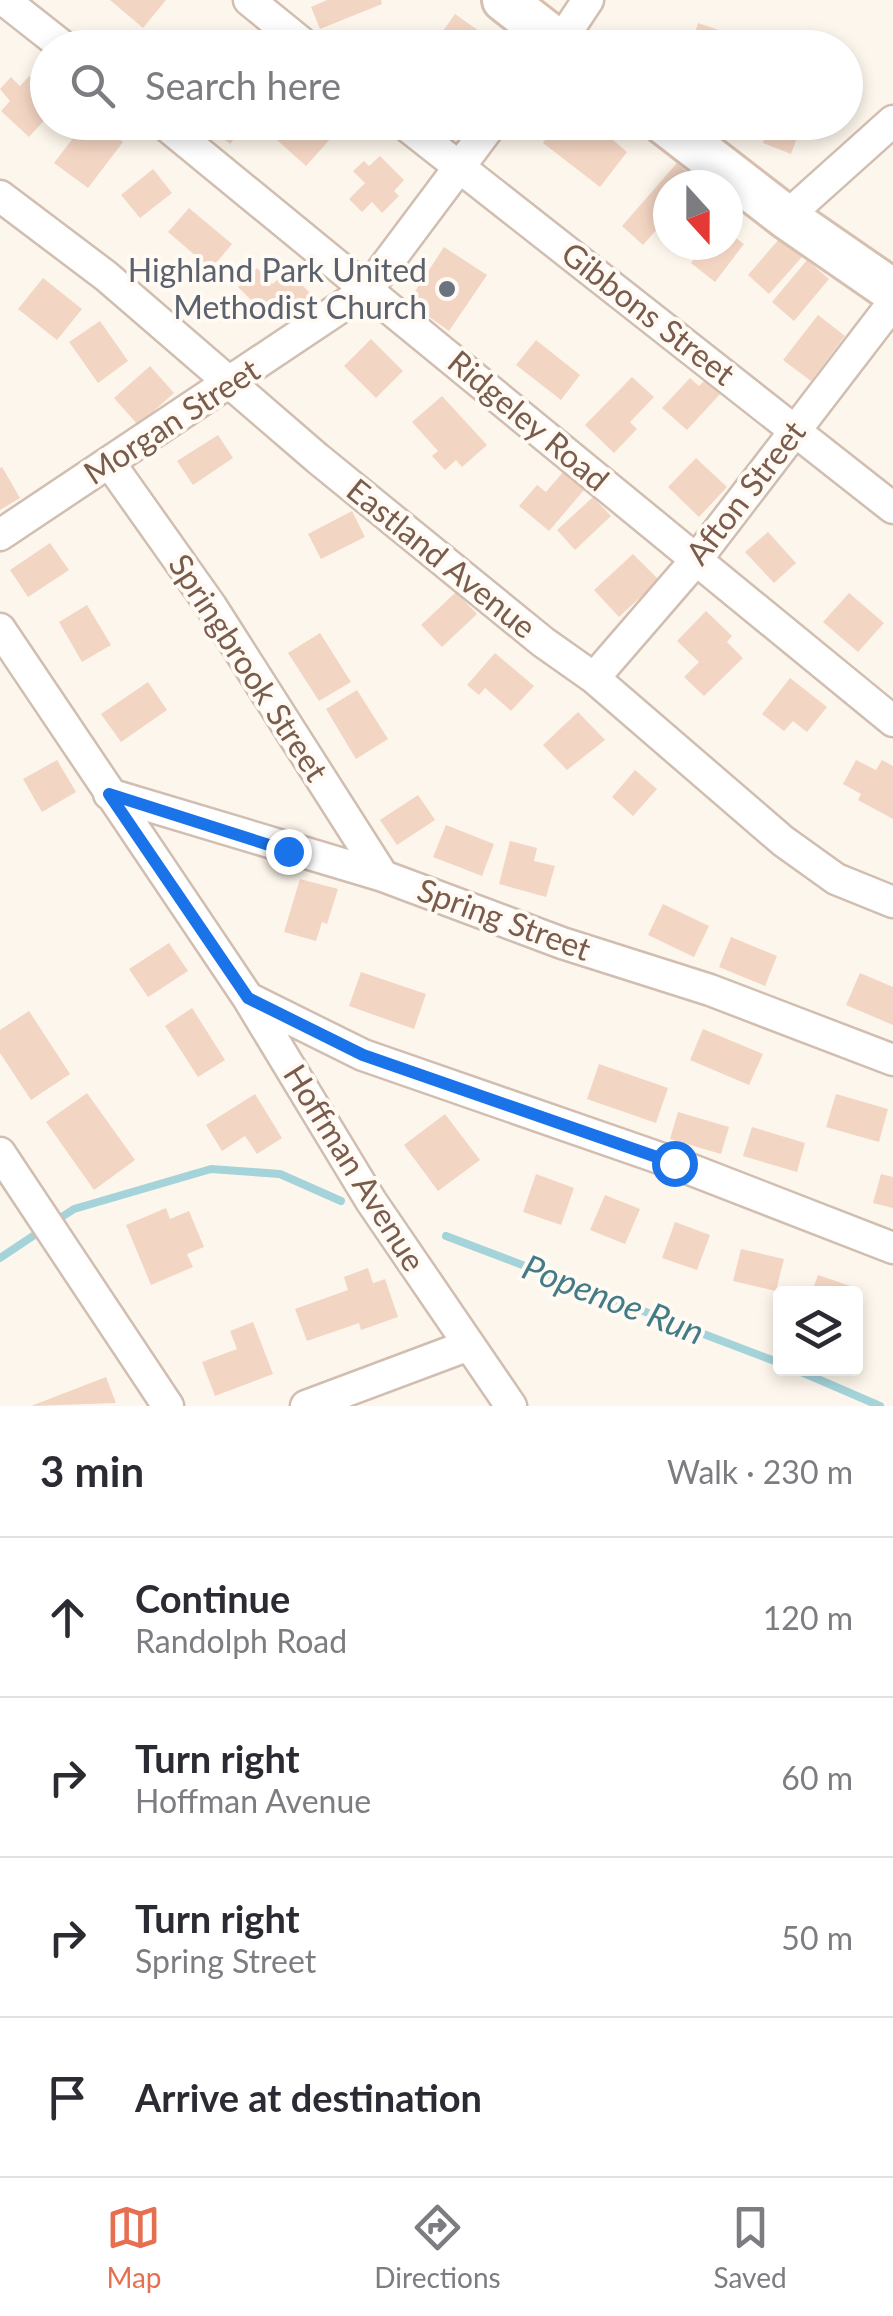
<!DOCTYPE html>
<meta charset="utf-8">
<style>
body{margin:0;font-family:Lato,sans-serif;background:#f2f2f3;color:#2b2b33}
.controls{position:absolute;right:30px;bottom:30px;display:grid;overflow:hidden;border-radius:10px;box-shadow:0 5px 15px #0003}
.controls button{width:90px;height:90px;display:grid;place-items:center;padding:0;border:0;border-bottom:2px solid #e1e1e2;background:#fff;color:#2b2b33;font:50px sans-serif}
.compass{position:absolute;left:653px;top:170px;width:90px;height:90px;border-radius:50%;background:#fff;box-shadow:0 5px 15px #0003;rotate:159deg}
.stop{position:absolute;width:30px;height:30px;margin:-22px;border:8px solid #1a73e8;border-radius:50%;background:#fff}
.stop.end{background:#1a73e8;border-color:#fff;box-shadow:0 2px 10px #0008}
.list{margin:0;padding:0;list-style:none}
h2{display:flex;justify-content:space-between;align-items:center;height:130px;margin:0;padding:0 40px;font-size:42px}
h2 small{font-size:32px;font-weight:400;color:#7c7c81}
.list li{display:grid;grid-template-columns:65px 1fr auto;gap:30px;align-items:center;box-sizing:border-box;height:160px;padding:0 40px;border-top:2px solid #e1e1e2}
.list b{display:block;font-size:38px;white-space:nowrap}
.list p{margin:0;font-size:32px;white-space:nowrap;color:#7c7c81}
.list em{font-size:32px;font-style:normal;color:#7c7c81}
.icon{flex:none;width:55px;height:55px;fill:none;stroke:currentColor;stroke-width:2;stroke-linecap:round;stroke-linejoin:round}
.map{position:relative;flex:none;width:893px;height:1406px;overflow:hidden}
.search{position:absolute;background:#fff;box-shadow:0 5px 15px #0003;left:30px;right:30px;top:30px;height:110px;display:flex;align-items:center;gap:25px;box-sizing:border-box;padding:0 35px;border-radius:55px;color:#7c7c81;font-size:38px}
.sheet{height:770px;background:#fff}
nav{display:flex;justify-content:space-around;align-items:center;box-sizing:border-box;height:140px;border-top:2px solid #e1e1e2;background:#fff;font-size:28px;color:#7c7c81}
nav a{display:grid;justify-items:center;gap:5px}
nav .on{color:#e76f51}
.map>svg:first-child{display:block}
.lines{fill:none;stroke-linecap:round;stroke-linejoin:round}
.stream{stroke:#a5d3da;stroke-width:8}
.building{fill:#f3d5c3}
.street-casing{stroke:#d1beb0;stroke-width:35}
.secondary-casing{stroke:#d6c0b0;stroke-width:48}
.street{stroke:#fff;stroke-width:30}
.secondary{stroke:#fff;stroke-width:42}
.route{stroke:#1a73e8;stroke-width:12}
.worship-dot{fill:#6b7280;stroke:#fffaf3;stroke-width:4}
.labels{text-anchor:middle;stroke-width:8;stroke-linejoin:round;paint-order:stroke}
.worship-label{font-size:32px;fill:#5b616d;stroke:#fffaf3;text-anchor:end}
.street-label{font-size:32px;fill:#7a5c4d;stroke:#fffaf3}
.water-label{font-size:35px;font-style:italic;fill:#437c86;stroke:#fffaf3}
</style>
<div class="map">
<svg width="893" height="1406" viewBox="0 0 893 1406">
<rect width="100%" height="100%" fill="#fdf6ec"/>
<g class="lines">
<path class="stream" d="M54,1222L74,1209L211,1169L280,1174L341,1201
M446,1236L780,1363
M0,1258L42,1230
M792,1368L880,1406"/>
</g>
<path class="building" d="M110,0H166L143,28Z
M327,0H381L382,4L320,29L311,7Z
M455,14L503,48H431Z
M698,23L734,35L730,48H690Z
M29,76L48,93V116L29,137L1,111L10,101L0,89L11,77L20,86Z
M203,122H247L230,144Z
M274,122H334L340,128L306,166L267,131Z
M558,122H576L585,129L592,122L627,152L600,187L543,143Z
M770,122H803L791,154L763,143Z
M104,128L123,142L88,188L54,163L80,129L95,140Z
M380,156L404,180L394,191L399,196L382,213L372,202L362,212L349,199L365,183L353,171L364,161L369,166Z
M677,163L702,185H668V217L643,245L622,226Z
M153,169L172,193L140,218L121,195Z
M189,208L232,244L211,269L168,232Z
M728,232L744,244L715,282L691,263L705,245H728Z
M780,238L802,257L769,294L748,275Z
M444,247L487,275L449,331L408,302Z
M807,260L829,279L794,321L772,302Z
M257,268L273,284L287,270L315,298L304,309L296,301L274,323L238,287Z
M43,278L82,309L57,340L18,309Z
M818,315L845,336L811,381L783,360Z
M100,321L128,361L98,383L69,342Z
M371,339L403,371L376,398L344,366Z
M536,340L580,375L561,400L516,365Z
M150,366L174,393L138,425L114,398Z
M632,377L654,397L630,422L637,429L614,453L585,425Z
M690,378L699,386L706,379L721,393L687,430L662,408Z
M442,396L487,445L462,467L456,460L445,470L432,456L438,451L412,422Z
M218,435L233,458L193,485L177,461Z
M696,458L727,487L699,517L668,487Z
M2,467L20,498L0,510V468Z
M563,472L584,490L549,531L519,506L537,485L546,492Z
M593,497L611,516L575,550L557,530Z
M352,511L365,537L321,559L308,534Z
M768,532L796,563L774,583L745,552Z
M50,543L69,570L28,597L10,570Z
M633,554L659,580L619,617L594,590Z
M456,592L477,614L442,647L421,625Z
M849,593L884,623L858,652L823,622Z
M87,605L111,645L82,662L59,622Z
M706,611L732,636L727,642L743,658L704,696L684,677L699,662L677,641Z
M320,633L351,682L319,701L288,653Z
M495,653L534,686L511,711L485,688L479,695L467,685Z
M790,678L827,707L807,732L793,721L784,731L762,714Z
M148,682L167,710L121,742L101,714Z
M357,690L388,739L356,759L326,709Z
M578,712L605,740L567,770L543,745Z
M57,760L76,792L42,812L23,779Z
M856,760L876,770L882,760L893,766V819L858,800L861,794L843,784Z
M635,770L657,789L633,816L612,797Z
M418,795L435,820L397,845L380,820Z
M446,825L494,844L482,876L433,857Z
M510,841L537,848L534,861L555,866L546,897L499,884Z
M300,879L338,889L327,924L322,922L316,941L284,932Z
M663,904L709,926L694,957L648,935Z
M731,937L777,956L765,986L719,967Z
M169,943L188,971L148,997L129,969Z
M361,972L426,994L414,1029L349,1006Z
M860,973L893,987V1025L846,1005Z
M192,1008L225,1060L198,1077L165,1026Z
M29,1011L70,1074L31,1100L0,1053V1030Z
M703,1029L763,1054L749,1085L690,1060Z
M599,1064L668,1088L656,1123L587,1099Z
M87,1093L135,1160L94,1190L46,1122Z
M255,1094L282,1138L257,1154L245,1136L222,1151L206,1125Z
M836,1094L888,1109L879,1142L826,1127Z
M678,1112L729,1127L721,1154L670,1139Z
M445,1114L480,1160L438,1191L404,1145Z
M752,1127L805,1143L797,1172L743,1156Z
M536,1174L574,1188L561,1225L523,1212Z
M881,1174L893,1177V1208L873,1203Z
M605,1195L640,1209L625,1244L590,1230Z
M166,1208L170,1219L189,1211L204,1247L187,1254L193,1267L151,1285L126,1225Z
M675,1222L710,1235L697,1270L662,1258Z
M741,1249L784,1259L776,1291L733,1281Z
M368,1268L373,1283L385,1279L398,1317L361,1330L359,1323L307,1341L295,1309L348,1290L344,1277Z
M818,1275L859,1289L858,1294H811Z
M253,1322L273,1374L215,1396L202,1362L237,1349L230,1331Z
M106,1377L116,1403L31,1406Z"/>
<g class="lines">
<g class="street-casing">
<path id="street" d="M4,0L65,48
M249,0L308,48
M556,48L588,0
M162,122L893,721
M402,122L893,508
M0,196L106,276L317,458L543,642L594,678L783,841L836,879L893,902
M786,217L893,121
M109,462L211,606L383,876
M0,535L368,289L493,122
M0,629L248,998L371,1201L511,1406
M594,678L696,560L893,303
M109,794L383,876L562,943L710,990L893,1060
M248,998L363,1055L674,1163L893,1248
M0,1153L168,1406
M306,1406L469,1345"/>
</g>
<g class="secondary-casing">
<path id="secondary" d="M504,0L566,48
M663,122L786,217L893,291"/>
</g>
<use href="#street" class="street"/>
<use href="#secondary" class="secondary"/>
</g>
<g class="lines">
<path class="route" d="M288,851L109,794L248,998L363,1055L674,1163"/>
</g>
<circle class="worship-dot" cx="447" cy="289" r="10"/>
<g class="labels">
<g class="worship-label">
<text x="427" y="282">Highland Park United<tspan x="427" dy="37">Methodist Church</tspan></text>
</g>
<g class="street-label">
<text transform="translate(648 314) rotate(38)" y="11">Gibbons Street</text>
<text transform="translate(528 421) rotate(40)" y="11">Ridgeley Road</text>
<text transform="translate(172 422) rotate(-33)" y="11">Morgan Street</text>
<text transform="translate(746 493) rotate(-52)" y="11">Afton Street</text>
<text transform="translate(441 559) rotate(39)" y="11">Eastland Avenue</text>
<text transform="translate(248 668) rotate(57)" y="11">Springbrook Street</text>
<text transform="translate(504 920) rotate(20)" y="11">Spring Street</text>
<text transform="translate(354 1168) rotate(58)" y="11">Hoffman Avenue</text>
</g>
<g class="water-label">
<text transform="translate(613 1300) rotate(21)" y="12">Popenoe Run</text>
</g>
</g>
</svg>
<div class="controls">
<button><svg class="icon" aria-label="layers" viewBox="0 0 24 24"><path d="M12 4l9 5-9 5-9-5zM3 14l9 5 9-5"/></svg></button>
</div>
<svg class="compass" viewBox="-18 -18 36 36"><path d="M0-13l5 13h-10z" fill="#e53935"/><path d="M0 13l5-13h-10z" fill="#7c7c81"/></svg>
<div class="stop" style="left:674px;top:1163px"></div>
<div class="stop end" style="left:288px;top:851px"></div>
<div class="search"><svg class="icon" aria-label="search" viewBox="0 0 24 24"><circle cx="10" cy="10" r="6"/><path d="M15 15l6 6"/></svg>Search here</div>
</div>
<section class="sheet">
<h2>3 min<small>Walk · 230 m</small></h2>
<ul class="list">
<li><svg class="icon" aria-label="ahead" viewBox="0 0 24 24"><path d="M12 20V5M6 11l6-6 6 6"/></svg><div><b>Continue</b><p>Randolph Road</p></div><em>120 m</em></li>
<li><svg class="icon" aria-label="right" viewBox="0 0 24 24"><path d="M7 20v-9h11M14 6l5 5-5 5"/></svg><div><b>Turn right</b><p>Hoffman Avenue</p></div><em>60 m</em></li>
<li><svg class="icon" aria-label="right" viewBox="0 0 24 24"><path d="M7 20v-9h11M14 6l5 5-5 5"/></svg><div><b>Turn right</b><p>Spring Street</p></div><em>50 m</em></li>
<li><svg class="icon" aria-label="arrive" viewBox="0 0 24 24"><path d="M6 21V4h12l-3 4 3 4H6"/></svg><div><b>Arrive at destination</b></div></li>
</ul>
</section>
<nav>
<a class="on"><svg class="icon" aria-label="map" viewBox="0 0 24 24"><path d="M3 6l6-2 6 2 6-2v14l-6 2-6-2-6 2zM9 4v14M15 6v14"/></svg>Map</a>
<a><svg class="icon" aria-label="directions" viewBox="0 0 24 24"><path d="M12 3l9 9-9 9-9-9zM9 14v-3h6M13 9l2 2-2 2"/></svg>Directions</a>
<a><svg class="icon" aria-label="saved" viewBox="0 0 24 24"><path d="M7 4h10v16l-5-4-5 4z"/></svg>Saved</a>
</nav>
